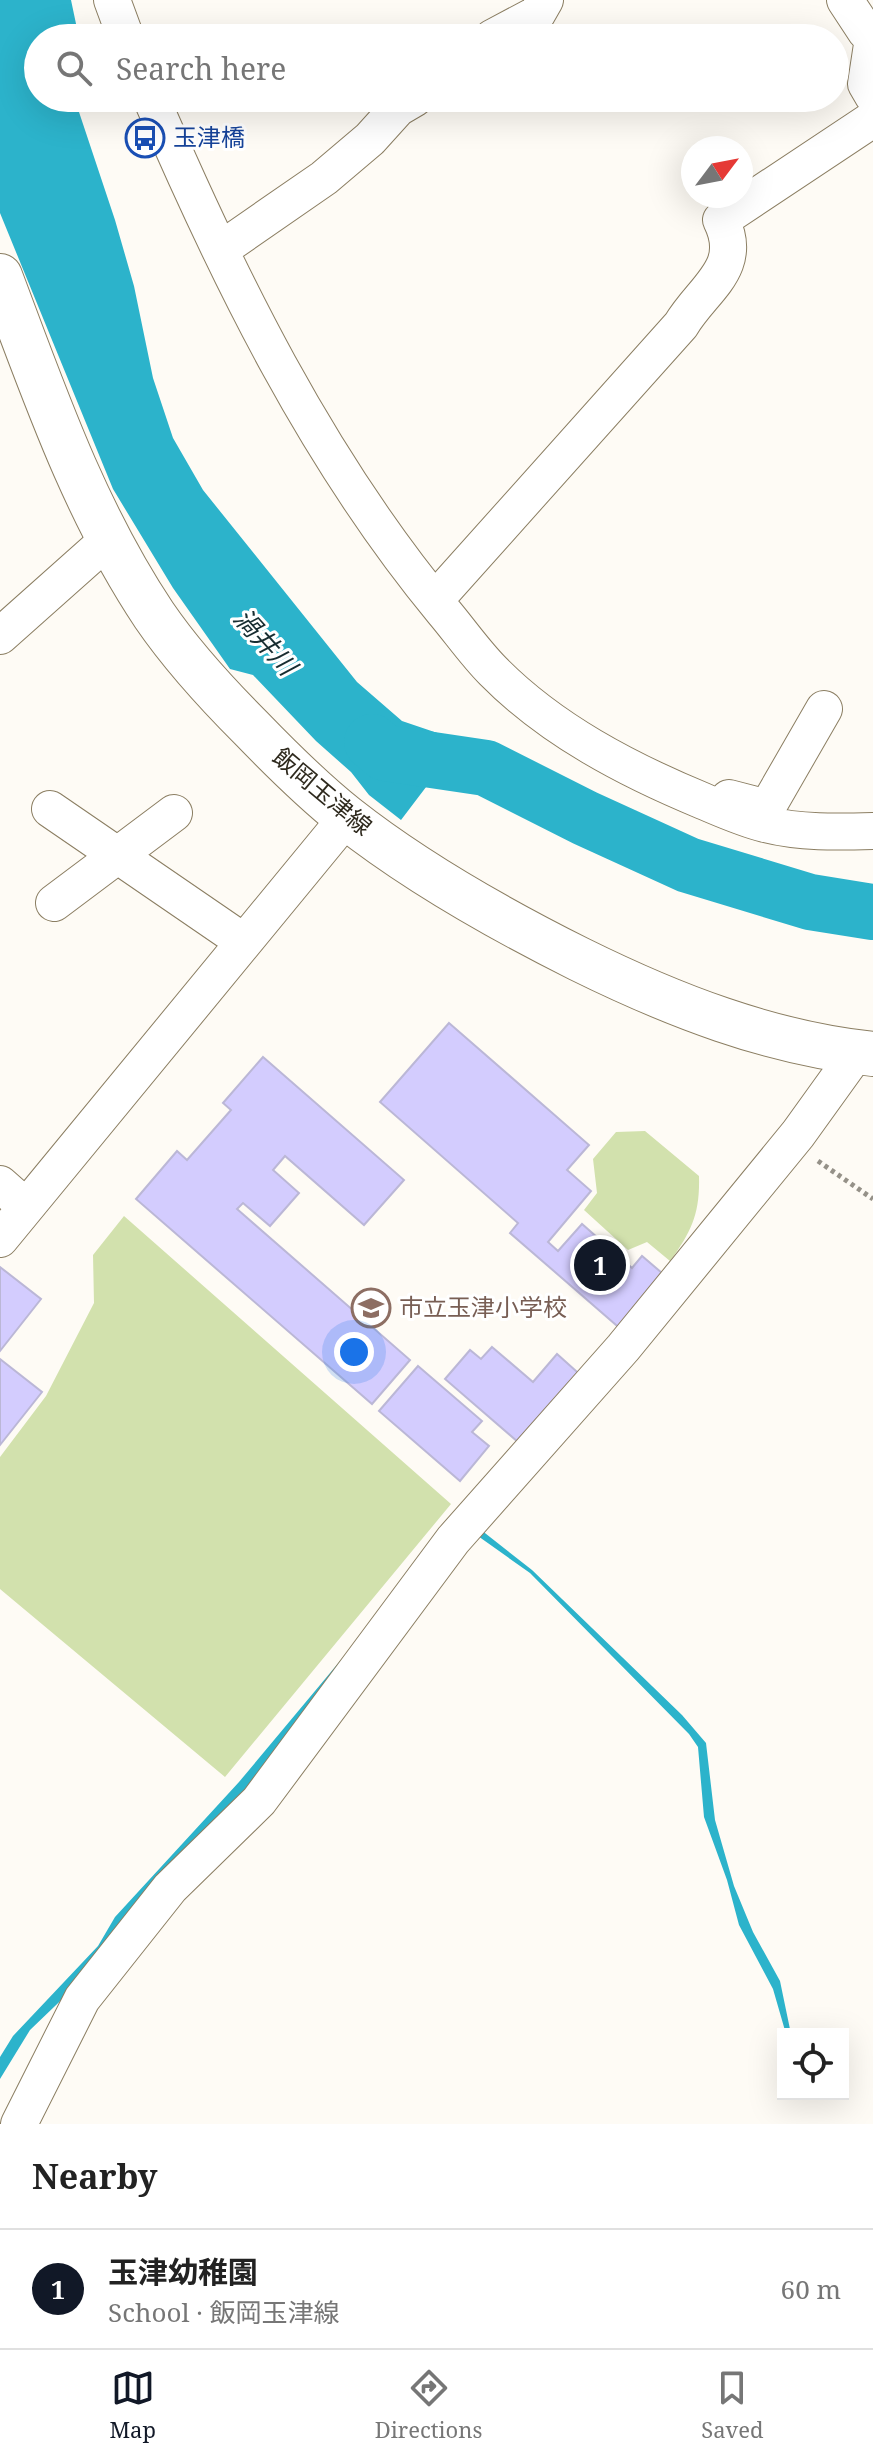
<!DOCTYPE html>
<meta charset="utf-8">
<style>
body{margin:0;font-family:"Noto Serif","Noto Sans JP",serif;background:#f6f6f6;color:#222}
.controls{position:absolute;right:24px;bottom:24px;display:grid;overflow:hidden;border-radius:0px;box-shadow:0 8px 32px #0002}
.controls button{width:72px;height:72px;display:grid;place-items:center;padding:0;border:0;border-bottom:2px solid #e0e0e0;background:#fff;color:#222;font:40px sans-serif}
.compass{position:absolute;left:681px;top:136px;width:72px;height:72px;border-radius:50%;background:#fff;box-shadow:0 8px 32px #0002;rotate:58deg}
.you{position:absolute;left:354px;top:1352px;width:28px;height:28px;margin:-20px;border:6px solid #fff;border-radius:50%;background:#1a73e8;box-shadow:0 0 0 12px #1a73e833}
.badge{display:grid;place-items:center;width:52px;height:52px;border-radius:50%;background:#111827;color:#fff;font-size:26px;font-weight:700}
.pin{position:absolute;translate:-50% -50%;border:4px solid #fff;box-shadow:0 2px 8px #0006}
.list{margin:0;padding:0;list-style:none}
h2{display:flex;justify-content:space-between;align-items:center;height:104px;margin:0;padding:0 32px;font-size:34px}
h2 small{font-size:26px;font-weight:400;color:#767676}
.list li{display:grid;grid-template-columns:52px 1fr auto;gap:24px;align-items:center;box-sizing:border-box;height:120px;padding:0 32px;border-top:2px solid #e0e0e0}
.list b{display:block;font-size:30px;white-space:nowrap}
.list p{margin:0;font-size:26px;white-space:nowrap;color:#767676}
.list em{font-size:26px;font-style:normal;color:#767676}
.icon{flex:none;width:44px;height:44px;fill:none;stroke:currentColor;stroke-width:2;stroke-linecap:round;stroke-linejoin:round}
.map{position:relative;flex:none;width:873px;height:2124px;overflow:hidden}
.search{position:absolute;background:#fff;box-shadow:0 8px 32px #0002;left:24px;right:24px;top:24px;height:88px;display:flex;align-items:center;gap:20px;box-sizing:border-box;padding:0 28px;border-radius:44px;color:#767676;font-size:30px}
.sheet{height:224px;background:#fff}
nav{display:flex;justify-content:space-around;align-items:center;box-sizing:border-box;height:112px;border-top:2px solid #e0e0e0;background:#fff;font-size:22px;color:#767676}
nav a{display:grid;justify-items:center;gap:4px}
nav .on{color:#111827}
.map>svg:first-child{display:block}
.green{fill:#d2e1ad}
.water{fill:#2cb3cb}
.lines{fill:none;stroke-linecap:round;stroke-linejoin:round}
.river{stroke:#2cb3cb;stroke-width:56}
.building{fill:#d3ccfe;stroke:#bbb7d6;stroke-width:2}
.street-casing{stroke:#8b7e62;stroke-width:38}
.secondary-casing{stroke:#8b7e62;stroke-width:46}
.path{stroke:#959188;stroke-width:5;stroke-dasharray:4 4;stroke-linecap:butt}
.street{stroke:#fff;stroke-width:36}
.secondary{stroke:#fff;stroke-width:44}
.labels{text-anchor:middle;stroke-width:6;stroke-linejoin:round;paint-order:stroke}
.transit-label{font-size:24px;fill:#164399;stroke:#fff;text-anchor:start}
.street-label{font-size:24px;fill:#2f2a1e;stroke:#fff}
.education-label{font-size:24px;fill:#785e54;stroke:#fff;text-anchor:start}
.water-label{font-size:26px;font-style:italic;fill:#172d31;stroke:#fff}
</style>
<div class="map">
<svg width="873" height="2124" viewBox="0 0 873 2124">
<rect width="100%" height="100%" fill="#fefbf5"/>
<path class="green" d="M645,1131L699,1176C700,1213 692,1231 670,1261L647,1242L628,1250L584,1210L597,1193L593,1159L616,1132Z
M124,1216L451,1504L225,1777L0,1589V1457L46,1396L94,1303L93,1255Z"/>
<path class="water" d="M0,0H71L79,38H38V98H79V112L115,220L134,286L153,378L173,438L203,490L357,682L402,721L461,741L401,820L369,795L351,772L316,741L253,675L230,669L173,588L113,489L0,213Z
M462,1515L532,1570L682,1715L706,1743L715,1820L734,1886L753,1932L780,1981L791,2034H786L773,1989L739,1925L727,1880L704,1817L698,1747L689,1734L530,1573L461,1524L248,1794L103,1960L30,2030L0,2079V2057L13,2036L98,1946L115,1917L239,1782Z"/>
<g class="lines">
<path class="river" d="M372,742L385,753L486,768L585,818L688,865L810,902L873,912"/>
</g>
<path class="building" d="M449,1023L589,1145L567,1170L591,1191L548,1242L558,1251L582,1224L632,1268L642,1256L669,1279L623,1331L510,1233L518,1223L380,1102Z
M263,1057L404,1180L364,1225L285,1156L273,1170L299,1193L270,1226L243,1203L237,1209L410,1360L372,1404L136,1199L177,1151L187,1160L231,1110L223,1103Z
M0,1267L41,1299L0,1351Z
M492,1347L533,1382L557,1354L585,1379L525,1448L445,1379L470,1350L481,1359Z
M0,1359L42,1392L0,1445Z
M418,1366L482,1421L472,1432L489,1446L460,1481L379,1411Z"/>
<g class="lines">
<g class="street-casing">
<path id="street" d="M112,0L126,38
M845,0L866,32L873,35
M492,38L537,14L545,0
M873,38L866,84L873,96
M151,98C229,279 317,459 443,611C460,631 475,653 493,671C551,730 628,770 703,801C722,809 744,819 765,824C799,833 838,832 873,831
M220,250L324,178L370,139L398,108L415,98
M435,600L681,325C703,288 745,268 721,220L873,119
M0,636L109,539
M729,798L767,808L824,709
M50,809L244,942
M54,903L174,813
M0,1184L26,1207
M0,1239L347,817
M19,2124L82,1999L170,1888L259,1801L453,1540L623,1348L798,1134L857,1052"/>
</g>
<g class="secondary-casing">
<path id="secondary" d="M0,276C44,393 84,510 154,615C182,656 215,692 251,728C281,759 312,790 346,817C417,873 499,919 579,959C672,1005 769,1043 873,1054"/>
</g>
<path class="path" d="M818,1161L873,1199"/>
<use href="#street" class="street"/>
<use href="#secondary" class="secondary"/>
</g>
<defs>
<g id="bus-ring" transform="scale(2)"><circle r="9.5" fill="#fff" stroke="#1a4fb4" stroke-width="1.5"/><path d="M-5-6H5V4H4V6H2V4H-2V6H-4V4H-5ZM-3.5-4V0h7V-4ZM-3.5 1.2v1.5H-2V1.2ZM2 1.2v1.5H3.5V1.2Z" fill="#1a4fb4"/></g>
<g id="school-ring" transform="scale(2)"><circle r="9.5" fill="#fff" stroke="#8d6e63" stroke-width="1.5"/><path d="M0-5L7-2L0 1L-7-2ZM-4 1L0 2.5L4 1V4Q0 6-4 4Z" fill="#8d6e63"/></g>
</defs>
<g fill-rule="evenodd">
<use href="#bus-ring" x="145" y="138"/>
<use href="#school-ring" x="371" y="1308"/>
</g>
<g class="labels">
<g class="transit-label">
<text x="173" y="146">玉津橋</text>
</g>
<g class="street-label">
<text transform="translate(322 792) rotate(40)" y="8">飯岡玉津線</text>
</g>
<g class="education-label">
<text x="399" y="1316">市立玉津小学校</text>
</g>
<g class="water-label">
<text transform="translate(265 642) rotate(48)" y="9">渦井川</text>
</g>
</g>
</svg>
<div class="controls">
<button><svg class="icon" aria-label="locate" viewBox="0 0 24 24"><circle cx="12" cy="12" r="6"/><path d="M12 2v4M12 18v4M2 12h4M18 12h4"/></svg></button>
</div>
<svg class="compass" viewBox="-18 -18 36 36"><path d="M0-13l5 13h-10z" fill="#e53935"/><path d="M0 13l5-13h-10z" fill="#767676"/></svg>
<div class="you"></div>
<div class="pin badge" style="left:600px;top:1265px">1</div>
<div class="search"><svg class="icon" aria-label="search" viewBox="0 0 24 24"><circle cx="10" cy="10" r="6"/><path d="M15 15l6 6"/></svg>Search here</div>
</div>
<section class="sheet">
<h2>Nearby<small></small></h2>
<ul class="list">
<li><span class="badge">1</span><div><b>玉津幼稚園</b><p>School · 飯岡玉津線</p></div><em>60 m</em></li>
</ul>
</section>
<nav>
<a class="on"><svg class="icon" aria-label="map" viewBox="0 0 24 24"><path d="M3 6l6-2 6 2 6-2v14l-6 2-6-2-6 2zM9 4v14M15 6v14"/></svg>Map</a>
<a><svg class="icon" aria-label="directions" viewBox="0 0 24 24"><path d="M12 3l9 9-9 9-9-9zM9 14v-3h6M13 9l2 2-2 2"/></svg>Directions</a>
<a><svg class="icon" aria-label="saved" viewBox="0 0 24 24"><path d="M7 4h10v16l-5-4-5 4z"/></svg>Saved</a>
</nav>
